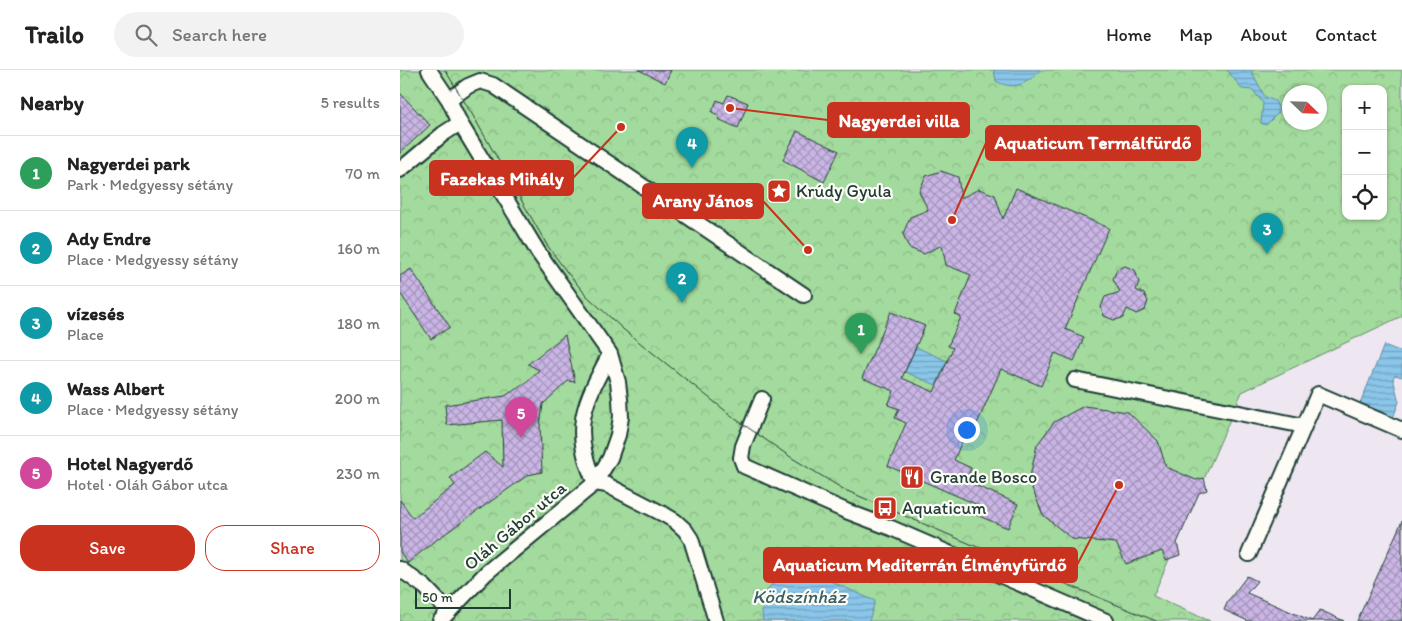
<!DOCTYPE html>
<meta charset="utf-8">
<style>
body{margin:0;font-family:Itim,sans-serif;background:#f2f2f2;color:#222}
.controls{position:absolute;right:15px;top:15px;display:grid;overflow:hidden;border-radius:10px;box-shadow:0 1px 4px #0004}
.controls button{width:45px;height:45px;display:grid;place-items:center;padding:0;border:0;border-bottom:1px solid #e0e0e0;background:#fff;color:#222;font:25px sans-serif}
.compass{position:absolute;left:882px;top:15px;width:45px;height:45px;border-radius:50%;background:#fff;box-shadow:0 1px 4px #0004;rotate:113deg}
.scale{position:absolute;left:15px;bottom:12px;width:96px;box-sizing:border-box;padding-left:5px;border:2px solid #1f3d34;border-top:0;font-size:14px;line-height:18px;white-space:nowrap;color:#1f3d34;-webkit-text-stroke:4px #fdfcf7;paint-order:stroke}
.you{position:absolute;left:566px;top:359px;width:18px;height:18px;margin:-12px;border:4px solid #fff;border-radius:50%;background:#1a73e8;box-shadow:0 0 0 8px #1a73e833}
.badge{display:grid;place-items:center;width:32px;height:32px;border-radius:50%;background:#c8321e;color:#fff;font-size:16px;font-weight:700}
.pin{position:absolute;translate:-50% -41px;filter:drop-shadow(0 1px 2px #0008)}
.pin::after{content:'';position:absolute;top:26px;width:18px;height:15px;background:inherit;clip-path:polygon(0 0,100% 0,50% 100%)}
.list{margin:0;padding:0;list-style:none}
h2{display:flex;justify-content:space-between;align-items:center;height:65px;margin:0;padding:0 20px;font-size:21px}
h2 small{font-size:16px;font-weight:400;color:#767676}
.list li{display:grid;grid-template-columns:32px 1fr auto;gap:15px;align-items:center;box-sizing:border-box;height:75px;padding:0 20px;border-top:1px solid #e0e0e0}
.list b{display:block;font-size:19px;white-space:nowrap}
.list p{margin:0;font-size:16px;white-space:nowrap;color:#767676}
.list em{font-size:16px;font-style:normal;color:#767676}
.actions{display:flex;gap:10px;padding:15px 20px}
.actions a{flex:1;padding:11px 0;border:1px solid #c8321e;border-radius:20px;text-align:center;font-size:18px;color:#c8321e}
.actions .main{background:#c8321e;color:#fff}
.icon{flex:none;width:28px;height:28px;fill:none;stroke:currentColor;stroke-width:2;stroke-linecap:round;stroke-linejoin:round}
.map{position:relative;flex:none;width:1002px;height:551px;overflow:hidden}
header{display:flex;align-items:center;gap:30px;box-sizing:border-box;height:70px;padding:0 25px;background:#fff;border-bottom:1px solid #e0e0e0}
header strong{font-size:24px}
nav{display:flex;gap:28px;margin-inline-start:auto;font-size:18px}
.search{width:350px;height:45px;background:#f2f2f2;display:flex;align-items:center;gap:12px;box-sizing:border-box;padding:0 18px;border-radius:28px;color:#767676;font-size:19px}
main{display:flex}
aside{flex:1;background:#fff}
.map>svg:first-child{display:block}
.park{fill:url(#park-crowns);stroke:#618c68;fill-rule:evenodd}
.water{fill:url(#water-rules);stroke:#5f8fa1}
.building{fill:url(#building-cross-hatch);stroke:#1f3d34}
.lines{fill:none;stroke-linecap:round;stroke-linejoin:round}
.minor-casing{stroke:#1f3d34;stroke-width:18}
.minor{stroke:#fdfcf7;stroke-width:14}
.tram{stroke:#1f3d34;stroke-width:1}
.labels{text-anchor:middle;stroke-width:4.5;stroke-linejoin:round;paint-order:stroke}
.poi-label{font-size:18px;fill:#1f3d34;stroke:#fdfcf7;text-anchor:start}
.street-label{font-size:18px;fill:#1f3d34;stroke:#fdfcf7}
.water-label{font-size:19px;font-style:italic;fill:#3a5f62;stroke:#fdfcf7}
.leader{fill:none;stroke:#c8321e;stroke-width:2}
.callout-dot{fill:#c8321e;stroke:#fdfcf7;stroke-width:2}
.callout{fill:#c8321e;stroke:#c8321e;stroke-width:2}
.callout-label{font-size:19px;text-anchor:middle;font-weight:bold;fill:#fff}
</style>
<header>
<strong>Trailo</strong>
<div class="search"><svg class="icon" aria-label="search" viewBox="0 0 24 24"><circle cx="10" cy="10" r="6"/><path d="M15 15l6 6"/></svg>Search here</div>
<nav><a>Home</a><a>Map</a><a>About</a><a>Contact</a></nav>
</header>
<main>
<aside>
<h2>Nearby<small>5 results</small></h2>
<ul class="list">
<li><span class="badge" style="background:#2e9e5b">1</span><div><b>Nagyerdei park</b><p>Park · Medgyessy sétány</p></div><em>70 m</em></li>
<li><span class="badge" style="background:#0f9aa8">2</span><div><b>Ady Endre</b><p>Place · Medgyessy sétány</p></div><em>160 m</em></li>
<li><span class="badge" style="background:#0f9aa8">3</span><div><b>vízesés</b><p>Place</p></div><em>180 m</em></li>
<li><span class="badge" style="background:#0f9aa8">4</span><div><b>Wass Albert</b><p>Place · Medgyessy sétány</p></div><em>200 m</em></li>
<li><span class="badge" style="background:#d1479c">5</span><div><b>Hotel Nagyerdő</b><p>Hotel · Oláh Gábor utca</p></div><em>230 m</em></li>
</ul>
<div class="actions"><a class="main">Save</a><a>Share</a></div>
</aside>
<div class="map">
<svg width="1002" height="551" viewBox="0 0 1002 551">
<defs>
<pattern id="park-crowns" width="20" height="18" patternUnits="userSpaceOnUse" patternTransform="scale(1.25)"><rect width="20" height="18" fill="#a3da9d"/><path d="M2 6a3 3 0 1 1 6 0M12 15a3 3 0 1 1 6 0" fill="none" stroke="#8cbc88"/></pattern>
<pattern id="water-rules" width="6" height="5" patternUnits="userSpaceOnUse" patternTransform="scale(1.25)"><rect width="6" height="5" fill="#8ac6ea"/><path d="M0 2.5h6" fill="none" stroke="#70a2be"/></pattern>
<pattern id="building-cross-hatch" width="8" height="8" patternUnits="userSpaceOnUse" patternTransform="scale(1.25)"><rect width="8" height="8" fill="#cab5e5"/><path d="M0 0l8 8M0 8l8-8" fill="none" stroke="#a394ba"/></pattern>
</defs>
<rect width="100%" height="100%" fill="#eee7f2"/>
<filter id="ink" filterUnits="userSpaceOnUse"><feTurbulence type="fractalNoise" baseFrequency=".02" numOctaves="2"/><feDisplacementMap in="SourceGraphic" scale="10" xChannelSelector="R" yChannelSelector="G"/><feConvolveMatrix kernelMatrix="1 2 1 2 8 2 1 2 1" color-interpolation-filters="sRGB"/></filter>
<g filter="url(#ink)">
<path class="park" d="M0,0H1002V246L842,322L753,526L810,551H0ZM946,19H983V146H946ZM889,22H919V52H889Z"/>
<path class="water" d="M594,0H640C628,14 613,21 596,11Z
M827,0H851L865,27L875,31L880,41L866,55L861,53L863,33L853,20L842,19Z
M984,275L1002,282V307L995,305L993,308L999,332L993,348L960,334Z
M516,277L547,291L536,315L505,302Z
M400,501L409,502L417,505L475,531L469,551H363C358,524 373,504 400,501Z"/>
<path class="building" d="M239,0H271L265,13Z
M0,23L30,55L0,83Z
M328,25L348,33L338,58L318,49L320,46L312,42L317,30L324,33Z
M397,61L439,81L424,112L383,90Z
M541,101L558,107L561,128L579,119L595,125L603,149L616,118L709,158L665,259L684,267L674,291L655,283L641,316L601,299L569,372L563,369L554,390L571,398L566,411L618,434L608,458L574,444L578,435L488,396L506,353L495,348L499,339L488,335L494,321L462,308L491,242L525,256L502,308L534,322L553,278L548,276L561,247L555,244L571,205L546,195L542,175L524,184L509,178L503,164L510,147L528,140L519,121L526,106Z
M725,196L735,200L739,212L736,220L744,224L748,231L745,240L736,244L727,239L723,248L714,250L704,246L701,237L705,227L720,222L713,209L717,199Z
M11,199L50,257L31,269L0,223V206Z
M165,265L175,312L168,311L143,334L140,356L142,402L128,405L32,473L8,493L0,482V430L13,448L55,415L50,408L85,382L103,397L102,350L47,355L45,335L105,326L124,314L139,300L128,294Z
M684,336L728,342L758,371L766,397L796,410L804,408L807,420L799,423L777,473L780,485L766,490L762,481L726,494L716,473L672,469L643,445L629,411L637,375L654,352Z
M1002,451V551H957Z
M847,506L857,511L847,523L912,551L920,540L944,551H848L824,540L828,531Z"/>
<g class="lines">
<g class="minor-casing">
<path id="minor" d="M29,0L49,30L60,53L138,182L210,284L218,312L220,329L221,347L218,365L210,388L195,413L86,503L40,551
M49,30L68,16L80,11L93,15L404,225
M0,100L43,64L60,53
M675,310L904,356
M362,329L343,376L341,388L344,396L446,441L491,458L706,551
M195,413L207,415L265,445L275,451L285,460L291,469L316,551
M195,413C170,359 184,333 210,284
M849,484L918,324L1002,360
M0,499L25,517L49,542"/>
</g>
<use href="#minor" class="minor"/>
<path class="tram" d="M45,0L72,44L147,175L166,201L187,226L224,260L337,350L392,388L445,420L603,488L756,551"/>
</g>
</g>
<defs>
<g id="sight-square" transform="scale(1.25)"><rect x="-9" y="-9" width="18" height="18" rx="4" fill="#c8321e" stroke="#fdfcf7"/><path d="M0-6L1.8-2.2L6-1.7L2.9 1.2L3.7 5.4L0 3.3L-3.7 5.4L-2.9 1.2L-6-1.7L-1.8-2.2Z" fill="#fff"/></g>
<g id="restaurant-square" transform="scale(1.25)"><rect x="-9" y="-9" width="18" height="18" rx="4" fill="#c8321e" stroke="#fdfcf7"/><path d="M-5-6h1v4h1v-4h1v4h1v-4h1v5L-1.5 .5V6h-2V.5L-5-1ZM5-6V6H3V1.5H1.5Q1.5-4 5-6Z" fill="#fff"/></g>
<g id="bus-square" transform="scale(1.25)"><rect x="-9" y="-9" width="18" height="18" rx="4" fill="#c8321e" stroke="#fdfcf7"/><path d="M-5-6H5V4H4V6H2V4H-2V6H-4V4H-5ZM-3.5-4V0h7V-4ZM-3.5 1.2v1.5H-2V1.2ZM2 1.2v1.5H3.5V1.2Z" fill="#fff"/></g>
</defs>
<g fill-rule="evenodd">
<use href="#sight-square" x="379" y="121"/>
<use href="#restaurant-square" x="512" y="407"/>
<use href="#bus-square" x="485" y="438"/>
</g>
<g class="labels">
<g class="poi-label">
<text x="396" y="127">Krúdy Gyula</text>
<text x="530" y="413">Grande Bosco</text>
<text x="502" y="444">Aquaticum</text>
</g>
<g class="street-label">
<text transform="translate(115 456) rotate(-40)" y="6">Oláh Gábor utca</text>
</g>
<g class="water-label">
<text x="399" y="533">Ködszínház</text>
</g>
</g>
<path class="leader" d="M330 38L428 50M552 150L586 73M221 57L173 108M408 180L363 131M719 415L677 495"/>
<g class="callout-dot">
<circle cx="330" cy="38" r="5"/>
<circle cx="552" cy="150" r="5"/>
<circle cx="221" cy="57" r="5"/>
<circle cx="408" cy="180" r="5"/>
<circle cx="719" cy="415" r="5"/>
</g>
<g class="callout">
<rect x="428" y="33" width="141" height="34" rx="5"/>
<rect x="586" y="56" width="214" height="34" rx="5"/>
<rect x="30" y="91" width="143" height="34" rx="5"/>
<rect x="243" y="114" width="120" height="34" rx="5"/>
<rect x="364" y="478" width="313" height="34" rx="5"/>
</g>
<g class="callout-label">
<text x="499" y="57">Nagyerdei villa</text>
<text x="693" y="79">Aquaticum Termálfürdő</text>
<text x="102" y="115">Fazekas Mihály</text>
<text x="303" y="137">Arany János</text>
<text x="520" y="501">Aquaticum Mediterrán Élményfürdő</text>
</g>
</svg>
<div class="controls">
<button>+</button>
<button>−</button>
<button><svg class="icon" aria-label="locate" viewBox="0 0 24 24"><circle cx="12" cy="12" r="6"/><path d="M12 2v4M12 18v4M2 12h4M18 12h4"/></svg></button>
</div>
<svg class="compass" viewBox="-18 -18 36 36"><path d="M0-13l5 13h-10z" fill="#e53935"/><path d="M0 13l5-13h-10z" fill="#767676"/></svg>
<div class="scale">50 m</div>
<div class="you"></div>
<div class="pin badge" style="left:461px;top:284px;background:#2e9e5b">1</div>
<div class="pin badge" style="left:282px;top:233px;background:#0f9aa8">2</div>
<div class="pin badge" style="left:867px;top:184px;background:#0f9aa8">3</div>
<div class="pin badge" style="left:292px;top:98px;background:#0f9aa8">4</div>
<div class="pin badge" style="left:121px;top:368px;background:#d1479c">5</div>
</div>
</main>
